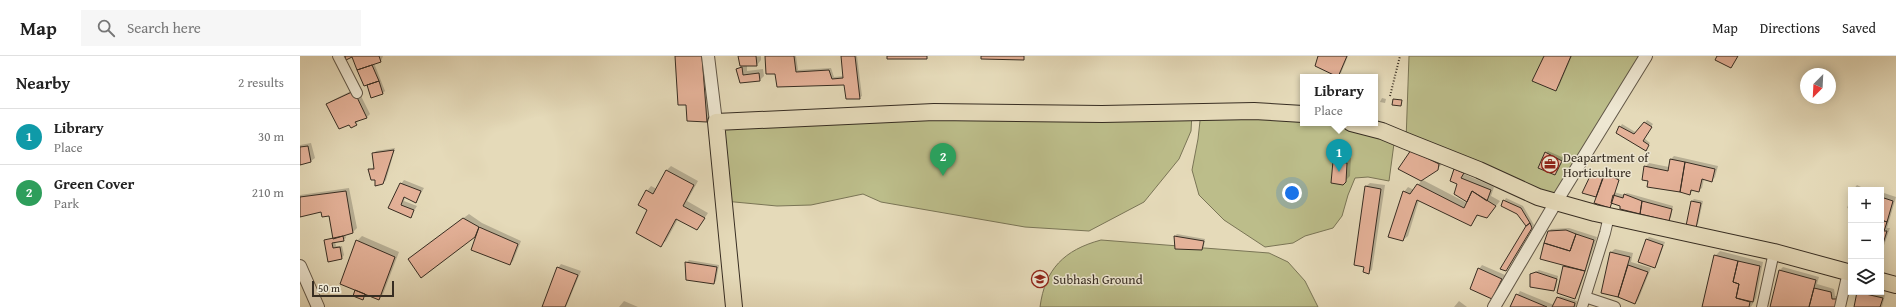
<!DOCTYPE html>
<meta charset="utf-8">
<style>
body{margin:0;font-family:"Gentium Book Plus",serif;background:#f6f6f6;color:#222}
.controls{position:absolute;right:12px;bottom:12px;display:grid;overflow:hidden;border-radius:0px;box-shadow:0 2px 10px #0003}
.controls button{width:36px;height:36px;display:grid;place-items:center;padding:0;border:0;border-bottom:1px solid #e0e0e0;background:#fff;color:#222;font:20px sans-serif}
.compass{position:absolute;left:1500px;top:12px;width:36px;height:36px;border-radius:50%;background:#fff;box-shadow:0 2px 10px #0003;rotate:204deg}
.scale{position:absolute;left:12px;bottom:10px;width:82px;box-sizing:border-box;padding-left:4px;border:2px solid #372d22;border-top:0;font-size:11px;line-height:14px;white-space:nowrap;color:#372d22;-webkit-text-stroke:3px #eee7d2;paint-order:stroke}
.you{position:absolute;left:992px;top:137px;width:14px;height:14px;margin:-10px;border:3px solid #fff;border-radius:50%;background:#1a73e8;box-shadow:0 0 0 6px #1a73e833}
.badge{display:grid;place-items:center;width:26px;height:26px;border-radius:50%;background:#8f2418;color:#fff;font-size:13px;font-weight:700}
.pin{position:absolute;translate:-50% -33px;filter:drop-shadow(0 1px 2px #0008)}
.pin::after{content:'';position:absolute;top:21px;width:14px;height:12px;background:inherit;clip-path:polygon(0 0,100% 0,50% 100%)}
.popup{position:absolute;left:1000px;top:18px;width:78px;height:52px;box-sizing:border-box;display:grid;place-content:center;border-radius:0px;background:#fff;filter:drop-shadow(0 1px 3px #0005);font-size:13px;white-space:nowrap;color:#767676}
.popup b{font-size:15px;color:#222}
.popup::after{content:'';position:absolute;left:50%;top:100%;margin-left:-8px;border:8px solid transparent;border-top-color:#fff}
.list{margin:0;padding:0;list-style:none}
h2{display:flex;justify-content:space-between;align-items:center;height:52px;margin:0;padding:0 16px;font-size:17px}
h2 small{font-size:13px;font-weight:400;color:#767676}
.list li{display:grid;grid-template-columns:26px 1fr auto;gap:12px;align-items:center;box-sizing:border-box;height:56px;padding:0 16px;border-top:1px solid #e0e0e0}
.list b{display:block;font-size:15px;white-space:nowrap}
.list p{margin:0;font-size:13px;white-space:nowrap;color:#767676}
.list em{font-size:13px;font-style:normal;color:#767676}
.icon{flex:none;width:22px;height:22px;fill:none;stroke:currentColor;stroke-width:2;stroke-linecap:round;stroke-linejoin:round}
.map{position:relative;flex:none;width:1596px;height:251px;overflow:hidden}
header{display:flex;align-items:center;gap:24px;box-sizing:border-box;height:56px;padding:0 20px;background:#fff;border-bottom:1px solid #e0e0e0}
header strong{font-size:19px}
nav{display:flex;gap:22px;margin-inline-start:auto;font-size:14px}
.search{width:280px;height:36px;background:#f6f6f6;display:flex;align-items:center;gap:10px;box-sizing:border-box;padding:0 14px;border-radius:0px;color:#767676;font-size:15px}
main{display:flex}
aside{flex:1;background:#fff}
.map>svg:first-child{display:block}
.green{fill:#bcbd8a;stroke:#7a7556}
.shadow{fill:#0003}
.building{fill:#e5b299;stroke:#372d22}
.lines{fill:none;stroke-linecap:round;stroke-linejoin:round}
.minor-casing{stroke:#625848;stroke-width:12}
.tertiary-casing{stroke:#625848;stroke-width:14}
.primary-casing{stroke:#372d22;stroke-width:18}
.path{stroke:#372d22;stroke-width:2;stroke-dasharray:1 2;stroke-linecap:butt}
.minor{stroke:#eee7d2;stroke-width:10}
.tertiary{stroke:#eee7d2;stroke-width:12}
.primary{stroke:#e5dab9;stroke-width:16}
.labels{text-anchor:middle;stroke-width:3;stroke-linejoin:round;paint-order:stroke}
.poi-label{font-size:13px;fill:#372d22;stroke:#eee7d2;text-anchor:start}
</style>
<header>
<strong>Map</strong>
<div class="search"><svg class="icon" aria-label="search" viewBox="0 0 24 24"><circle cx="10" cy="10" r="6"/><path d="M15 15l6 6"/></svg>Search here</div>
<nav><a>Map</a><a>Directions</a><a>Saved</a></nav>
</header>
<main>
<aside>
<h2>Nearby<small>2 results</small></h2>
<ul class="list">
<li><span class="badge" style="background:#0f9aa8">1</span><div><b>Library</b><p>Place</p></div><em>30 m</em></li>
<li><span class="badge" style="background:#2e9e5b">2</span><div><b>Green Cover</b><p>Park</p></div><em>210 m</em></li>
</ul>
</aside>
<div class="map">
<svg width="1596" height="251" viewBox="0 0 1596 251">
<rect width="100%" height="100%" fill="#e5dab9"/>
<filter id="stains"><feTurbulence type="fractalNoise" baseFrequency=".005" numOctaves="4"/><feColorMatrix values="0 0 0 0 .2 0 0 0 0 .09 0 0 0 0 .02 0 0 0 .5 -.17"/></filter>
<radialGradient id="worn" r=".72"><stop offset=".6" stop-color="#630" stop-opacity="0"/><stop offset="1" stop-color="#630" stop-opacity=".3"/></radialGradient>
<path class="green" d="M1109,0H1345L1256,146L1106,85Z
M892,56L891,75L879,103L844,146L789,175L725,171L581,146L563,138L511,149L477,150L424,145L416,66Z
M901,56L1003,58V67H1051L1095,80L1089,125L1068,121L1055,122L1048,139L1042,160L1033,172L1005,180L993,187L965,191L924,164L899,139L892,114L898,83Z
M801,184L969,197L988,206L1005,225L1018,251H740C745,213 764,194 801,184Z"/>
<path class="shadow" d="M53,0H83L81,5L74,7L85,35L83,37L72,41L67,28Z
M376,0H407L412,60L407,65L388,64L387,48Z
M439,0H461V4L457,9H447V15L463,13L464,20L460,24L440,26L438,13L441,10Z
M466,0H496L498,14L531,12L534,21L544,20L542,0H557L562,40L559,42L545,28L476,17Z
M1019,0H1048L1041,17L1037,20Z
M1246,0H1272L1259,30L1255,33Z
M57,32L70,58L67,61L59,64L56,68L27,48L31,45Z
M1082,42L1086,43L1085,47L1080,46Z
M1347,64L1353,68L1344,82L1350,87L1345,94L1317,77L1322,68L1337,77Z
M11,87L15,102L11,105L0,108V89Z
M1115,91L1142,105L1141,109L1137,113L1121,123L1167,147L1170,141L1167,144L1155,138L1159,127L1151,124L1155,113L1158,109L1166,113L1164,118L1194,131L1191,140L1200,145L1187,161L1179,158L1171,169L1119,144L1108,180L1103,184L1089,180L1104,136L1108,131L1114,134L1122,124L1099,113Z
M95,92L86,124L83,127L70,114L74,111L73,98L76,95Z
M1248,95L1264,102L1254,118L1246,97Z
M1374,100L1418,110L1415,121L1412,125L1404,123L1402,132L1398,135L1393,134L1390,138L1348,131L1350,124L1345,111L1349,107L1369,111L1371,103Z
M1038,101L1051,102L1050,120L1042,128L1032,126L1034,105Z
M371,110L398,125L387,145L408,157L397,173L378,163L366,185L361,189L348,153L347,135L351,130L357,133L367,114Z
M1295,114L1305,119L1308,115L1320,121L1314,136L1324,139L1327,137L1373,150L1371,161L1369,164L1312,146L1310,151L1298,140L1283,136Z
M104,124L124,132L116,146L105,141L104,145L117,150L110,161L89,151L101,128Z
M1070,127L1085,129L1072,214L1068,217L1065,210L1055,209L1066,130Z
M1557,129L1561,131V134H1553Z
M49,132L57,172L53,176L45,178L46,182L43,184L35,186L36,190H42L44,199L42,202L25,185L34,181L30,159L22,155L0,160V139Z
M1581,136L1596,141L1587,172H1590L1581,198Z
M1551,141V153L1547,152Z
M1206,142L1223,150L1234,169L1208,212L1227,170L1218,158L1202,149Z
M1394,143L1403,145L1398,168L1395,171L1391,146Z
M169,158L182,167L221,185L213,205L210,208L172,194L180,170H178L174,181L109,203Z
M1269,172L1297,181L1278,238L1275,241L1258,236L1264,209L1249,175L1251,173Z
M877,178L905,183L904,190L901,193L875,180Z
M62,180L99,196L83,238L79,243L56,234L57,185Z
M1349,181L1365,186L1357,208L1355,211L1347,183Z
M1315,193L1333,197L1331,206L1351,212L1338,244L1335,247L1302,236L1311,196Z
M1420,195L1463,206L1456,242L1451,251H1403L1415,200Z
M389,204L419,209L416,225L414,227L386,207Z
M261,208L281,215L266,251H243L258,212Z
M1182,209L1205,219L1191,242L1179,213Z
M1483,211L1519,221L1517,228L1534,233L1535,240H1541L1538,251H1471L1479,215Z
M1239,214L1258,220L1256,232L1253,234L1231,218Z
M1220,235L1254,249L1260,240L1277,245L1276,251H1211Z
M1559,236H1574L1585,239L1582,251H1555Z
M324,245L338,251H319Z
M1159,245L1167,251H1154Z"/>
<path class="building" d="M45,0H79L81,6L57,14L52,1L46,4Z
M375,0H402L407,66L387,65L386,49H378Z
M438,0H456L457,10H440Z
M465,0H494L496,16L529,14L532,23L543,22L541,0H555L560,43H546L544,29L477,31L475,18H466Z
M587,0H627V3H587Z
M681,0H724V4L681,3Z
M1018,0H1047L1038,21L1015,10Z
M1244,0H1271L1256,35L1232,25Z
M1417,0H1438L1431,12L1415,4Z
M72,9L79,25L64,30L57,14Z
M442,11L443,19L459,17L460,25L440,27L436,13Z
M79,25L83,38L71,42L67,29Z
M54,35L67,62L55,66L57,69L51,72L49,69L39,73L26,48Z
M1093,43L1102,44L1101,50L1092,49Z
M1344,66L1352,71L1343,85L1349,89L1346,95L1316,77L1319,70L1334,78Z
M8,90L11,106L0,109V91Z
M94,94L83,128L75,130V124H71L68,113H74L72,97Z
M1111,94L1139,108L1138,114L1121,125L1098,113Z
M1245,96L1262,105L1255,119L1238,112Z
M1370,103L1385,106L1380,136L1347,131L1348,125L1342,124L1344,110L1368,115Z
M1033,105L1047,107L1046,126L1043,129L1031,127Z
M1385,106L1415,113L1412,126L1402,123L1399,136L1391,134L1390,139L1380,136Z
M1154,113L1164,117L1161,122L1191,134L1187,145L1172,135L1167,146L1154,138L1157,128L1150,125Z
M366,114L394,129L383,150L405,162L397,174L376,163L361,191L336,177L347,154L338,149L346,134L353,138Z
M1292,116L1303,121L1296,141L1282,137Z
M1305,117L1319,124L1310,152L1294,147Z
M100,127L121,135L116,147L104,141L101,149L114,154L111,162L88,152Z
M1117,128L1164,152L1172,135L1196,150L1187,162L1177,159L1171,170L1117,144L1103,185L1088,181L1103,135L1110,138Z
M1065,130L1081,133L1069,218L1063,216L1064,211L1054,209Z
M46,135L53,177L33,183L29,160L22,161L21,156L0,161V141Z
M1324,138L1342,145L1340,158L1320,153V150L1311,147L1313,139L1323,142Z
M1581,141L1593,145L1587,166L1581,164Z
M1203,144L1221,152L1230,167L1226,170L1217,158L1201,150Z
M1342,145L1372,153L1369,165L1340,158Z
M1391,145L1401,147L1396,172L1386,170Z
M163,162L179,171L175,181L121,222L108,203Z
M1581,164L1587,166L1584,175H1587L1581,194Z
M1230,167L1232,172L1206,215L1200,213L1226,170Z
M179,171L218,188L210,209L171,194Z
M1266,174L1276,178L1270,195L1244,187L1248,175Z
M1276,178L1294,184L1285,215L1240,203L1244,187L1270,195Z
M43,180L44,185L32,187L33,192L40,191L42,203L28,206L24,184Z
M874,180L904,185L902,194L875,193Z
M1346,183L1363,189L1355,212L1338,206Z
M56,184L95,201L79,244L40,228Z
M1310,196L1330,201L1318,241L1301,237Z
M1414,199L1438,205L1433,226L1439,228L1436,242L1450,246L1449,251H1402Z
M1438,205L1460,210L1453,246L1436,242L1439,228L1433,226Z
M385,206L417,211L414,228L386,224Z
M1328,209L1348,216L1335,248L1318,241Z
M1263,210L1285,215L1275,243L1257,237Z
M257,211L278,219L265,251H242Z
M1178,212L1202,223L1192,243L1170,233Z
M1479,214L1516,224L1509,251H1470Z
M1236,216L1257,223L1254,235L1230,231V218Z
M1514,232L1531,236L1532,243H1538L1536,251H1509Z
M55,234L65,238L63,244L53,240Z
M1557,236L1583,242L1580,251H1554Z
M1216,238L1247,251H1210Z
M1257,241L1275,247L1274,251H1252Z"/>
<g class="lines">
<g class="minor-casing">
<path id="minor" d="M38,0L57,37
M1285,241L1315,251
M1282,251L1305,177L1309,160
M1462,251L1474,196
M1540,251L1548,216"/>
</g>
<g class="tertiary-casing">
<path id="tertiary" d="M408,0L416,66
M0,210L18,251
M1194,251L1256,146L1346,0"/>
</g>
<g class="primary-casing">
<path id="primary" d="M1051,67L1082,75L1106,85L1179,114L1238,141L1295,157L1474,196L1551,217
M1581,225L1596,229
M434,251L416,66L634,56L802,58L954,55L1003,58"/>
</g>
<path class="path" d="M1090,40L1100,0"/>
<use href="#minor" class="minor"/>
<use href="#tertiary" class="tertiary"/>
<use href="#primary" class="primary"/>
</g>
<defs>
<g id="office-ring" transform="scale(0.9)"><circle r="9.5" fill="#eee7d2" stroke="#8f2418" stroke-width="1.5"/><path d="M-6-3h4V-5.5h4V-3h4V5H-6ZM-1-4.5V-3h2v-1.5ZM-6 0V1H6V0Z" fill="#8f2418"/></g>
<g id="university-ring" transform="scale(0.9)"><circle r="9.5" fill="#eee7d2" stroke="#8f2418" stroke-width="1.5"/><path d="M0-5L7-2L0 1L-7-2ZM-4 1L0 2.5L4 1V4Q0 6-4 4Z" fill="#8f2418"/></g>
</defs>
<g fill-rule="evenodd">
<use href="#office-ring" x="1250" y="108"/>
<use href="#university-ring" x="740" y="223"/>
</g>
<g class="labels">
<g class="poi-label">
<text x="1263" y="106">Deapartment of<tspan x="1263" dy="15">Horticulture</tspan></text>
<text x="753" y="228">Subhash Ground</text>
</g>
</g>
<rect width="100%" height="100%" filter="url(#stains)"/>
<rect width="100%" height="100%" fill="url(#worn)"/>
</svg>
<div class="controls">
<button>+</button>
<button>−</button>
<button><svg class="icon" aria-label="layers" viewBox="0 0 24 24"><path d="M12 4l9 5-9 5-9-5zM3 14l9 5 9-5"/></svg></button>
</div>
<svg class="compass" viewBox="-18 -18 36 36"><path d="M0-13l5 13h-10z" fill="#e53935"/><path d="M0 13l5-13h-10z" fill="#767676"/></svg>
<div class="scale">50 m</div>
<div class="you"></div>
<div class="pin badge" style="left:1039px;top:116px;background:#0f9aa8">1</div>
<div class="popup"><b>Library</b>Place</div>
<div class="pin badge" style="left:643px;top:120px;background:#2e9e5b">2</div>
</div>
</main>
